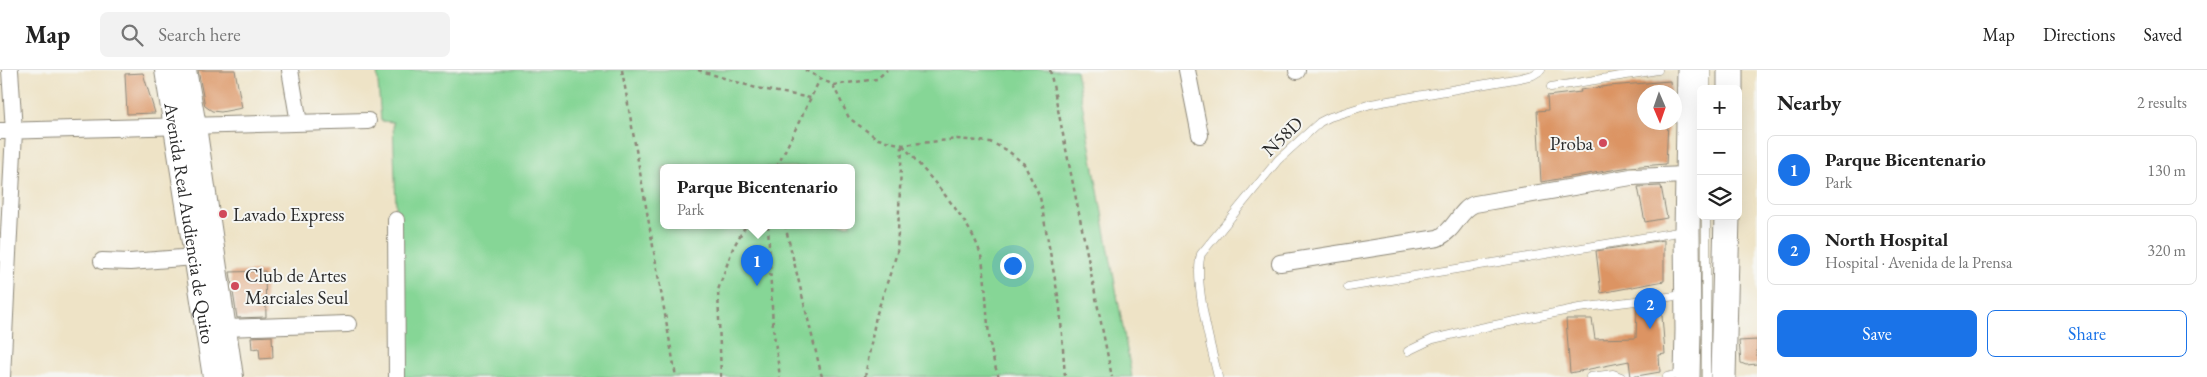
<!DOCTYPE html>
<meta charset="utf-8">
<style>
body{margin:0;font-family:"EB Garamond",serif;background:#f2f2f2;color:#222}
.controls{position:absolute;right:15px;top:15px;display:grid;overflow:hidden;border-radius:8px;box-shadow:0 5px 20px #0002}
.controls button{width:45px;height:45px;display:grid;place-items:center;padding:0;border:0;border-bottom:1px solid #e0e0e0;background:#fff;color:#222;font:25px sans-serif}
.compass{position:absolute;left:1637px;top:15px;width:45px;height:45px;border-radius:50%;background:#fff;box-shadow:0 5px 20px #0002;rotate:178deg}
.you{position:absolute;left:1012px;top:195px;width:18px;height:18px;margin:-12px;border:4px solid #fff;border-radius:50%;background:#1a73e8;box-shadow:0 0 0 8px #1a73e833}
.badge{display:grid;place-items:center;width:32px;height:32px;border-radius:50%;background:#1a73e8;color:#fff;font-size:16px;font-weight:700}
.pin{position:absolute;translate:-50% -41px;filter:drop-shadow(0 1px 2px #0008)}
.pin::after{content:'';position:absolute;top:26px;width:18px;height:15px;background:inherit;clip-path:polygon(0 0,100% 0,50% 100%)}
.popup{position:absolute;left:660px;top:94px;width:195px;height:65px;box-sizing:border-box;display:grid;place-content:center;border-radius:8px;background:#fff;filter:drop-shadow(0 1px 4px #0005);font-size:16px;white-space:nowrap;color:#767676}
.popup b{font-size:19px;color:#222}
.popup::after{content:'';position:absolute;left:50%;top:100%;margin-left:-10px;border:10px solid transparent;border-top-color:#fff}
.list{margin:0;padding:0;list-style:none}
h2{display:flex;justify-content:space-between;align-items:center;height:65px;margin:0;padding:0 20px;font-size:21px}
h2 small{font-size:16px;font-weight:400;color:#767676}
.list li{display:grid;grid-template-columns:32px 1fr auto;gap:15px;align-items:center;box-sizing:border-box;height:70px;margin:0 10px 10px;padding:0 10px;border:1px solid #e0e0e0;border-radius:8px}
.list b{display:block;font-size:19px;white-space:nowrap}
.list p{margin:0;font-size:16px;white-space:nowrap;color:#767676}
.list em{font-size:16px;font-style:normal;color:#767676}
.actions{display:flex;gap:10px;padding:15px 20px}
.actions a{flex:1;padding:11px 0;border:1px solid #1a73e8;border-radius:8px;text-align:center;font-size:18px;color:#1a73e8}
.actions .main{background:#1a73e8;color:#fff}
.icon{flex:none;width:28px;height:28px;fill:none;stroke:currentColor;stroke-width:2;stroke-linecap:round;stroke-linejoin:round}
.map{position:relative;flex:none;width:1757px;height:307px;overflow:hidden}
header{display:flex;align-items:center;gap:30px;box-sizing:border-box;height:70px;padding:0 25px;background:#fff;border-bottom:1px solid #e0e0e0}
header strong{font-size:24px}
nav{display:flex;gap:28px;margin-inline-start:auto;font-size:18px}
.search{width:350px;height:45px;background:#f2f2f2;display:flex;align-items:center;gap:12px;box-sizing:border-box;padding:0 18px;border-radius:8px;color:#767676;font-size:19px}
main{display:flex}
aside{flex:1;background:#fff}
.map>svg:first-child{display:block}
.green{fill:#86d696;stroke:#588060;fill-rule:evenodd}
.building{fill:#dc9463}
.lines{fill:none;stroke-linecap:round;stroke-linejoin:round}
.lane-casing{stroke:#8c8778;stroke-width:9}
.street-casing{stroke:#8c8778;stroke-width:18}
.secondary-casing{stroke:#8c8778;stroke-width:24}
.primary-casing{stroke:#8c8778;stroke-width:27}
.path{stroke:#8c8778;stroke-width:2.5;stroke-dasharray:4 4;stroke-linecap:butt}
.lane{stroke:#fff;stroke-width:8}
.street{stroke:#fff;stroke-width:16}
.secondary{stroke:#fff;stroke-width:22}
.primary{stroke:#fff;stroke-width:25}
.poi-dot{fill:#d1495b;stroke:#f6f6f2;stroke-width:2}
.labels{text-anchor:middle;stroke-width:4;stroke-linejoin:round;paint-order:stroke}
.street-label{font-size:19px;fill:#2b2b2b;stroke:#f6f6f2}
.poi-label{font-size:19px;fill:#2b2b2b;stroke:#f6f6f2;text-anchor:start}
</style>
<header>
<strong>Map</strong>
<div class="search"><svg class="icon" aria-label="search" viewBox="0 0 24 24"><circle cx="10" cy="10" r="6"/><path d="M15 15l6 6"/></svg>Search here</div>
<nav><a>Map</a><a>Directions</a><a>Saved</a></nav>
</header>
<main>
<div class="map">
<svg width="1757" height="307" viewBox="0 0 1757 307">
<rect width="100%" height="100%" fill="#f6f6f2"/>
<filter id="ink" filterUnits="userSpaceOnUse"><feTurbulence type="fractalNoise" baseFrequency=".02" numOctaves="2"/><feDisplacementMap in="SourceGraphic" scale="10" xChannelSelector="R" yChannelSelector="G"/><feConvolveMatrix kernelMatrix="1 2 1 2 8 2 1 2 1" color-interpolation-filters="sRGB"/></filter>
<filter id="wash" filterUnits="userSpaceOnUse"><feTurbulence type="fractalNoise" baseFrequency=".0096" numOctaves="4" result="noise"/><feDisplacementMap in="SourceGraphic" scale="20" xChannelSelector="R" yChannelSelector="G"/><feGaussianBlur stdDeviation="1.12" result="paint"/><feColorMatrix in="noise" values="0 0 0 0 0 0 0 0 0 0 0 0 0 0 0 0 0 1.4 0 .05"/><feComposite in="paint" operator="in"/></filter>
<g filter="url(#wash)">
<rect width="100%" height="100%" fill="#eee3c6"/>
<path class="green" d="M377,0H1076L1132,307H402L393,52L381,51ZM663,97H851V155H663Z"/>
<g id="blocks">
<path class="building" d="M198,0H235L242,38L221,42L212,41L205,36Z
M143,3L155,43L127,44L125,4Z
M1670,11L1671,22H1644V52H1668L1666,94L1629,97L1541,112L1537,41L1548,40L1547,26L1581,22L1580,20L1609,16Z
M1661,116L1667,148L1645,152L1638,117Z
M1664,170V211L1601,223L1596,181Z
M265,201L266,247L237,248L230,202Z
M1661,233L1665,284L1659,285L1660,302L1631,307L1629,291L1570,303L1566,249H1592L1595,269L1636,268L1637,236Z
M272,266L273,288L260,289L259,278L252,279L251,267Z
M1757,270V294L1746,295L1741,293L1739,271Z"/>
</g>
</g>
<g filter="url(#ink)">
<use href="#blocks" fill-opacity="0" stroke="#8c8778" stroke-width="1"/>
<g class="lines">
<g class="lane-casing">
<path id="lane" d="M1551,17L1658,0
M1706,19V0
M1348,217L1684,161
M1408,281L1433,269L1480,258L1579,238L1684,225
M1218,307C1211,277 1193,212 1201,184L1278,90L1320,52L1330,47L1371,34L1520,8L1533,5L1541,0
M1590,307L1613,304L1621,307
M1667,307L1684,303
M1706,307V146"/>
</g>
<g class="street-casing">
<path id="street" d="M290,0L299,53
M1187,0L1200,65
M1297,0V1
M0,61L368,51
M396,150L397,307
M102,191L130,192L195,187
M1280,193L1438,168C1456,160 1459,139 1475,134L1631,107L1688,105
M224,258L348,254
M2,307L14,61L10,0"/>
</g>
<g class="secondary-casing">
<g id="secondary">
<path id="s1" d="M166,0L214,307"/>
<path d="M185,0L195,56L232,307"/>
</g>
</g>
<g class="primary-casing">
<path id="primary" d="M1730,19V0
M1687,307L1688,260L1687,161L1690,0
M1723,307L1727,146"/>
</g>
<path class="path" d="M622,0L676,307
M698,0L756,18L811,28
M805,0L833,15L877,9L887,0
M1050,0L1112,307
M833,15L849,48L878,69L903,75L957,69L990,72L1007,80L1024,94L1040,127L1060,237L1065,307
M903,75C926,104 975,153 982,190C989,229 984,270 999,307
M777,97L820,9
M768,155L773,257L780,307
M785,155L822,307
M721,307L718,220L733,178L746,155
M865,307L876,246L897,183L902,76"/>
<use href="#lane" class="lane"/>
<use href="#street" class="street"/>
<use href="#secondary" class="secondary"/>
<use href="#primary" class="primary"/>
</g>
</g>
<g class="poi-dot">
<circle cx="1603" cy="73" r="5"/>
<circle cx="223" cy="144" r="5"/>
<circle cx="235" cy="216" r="5"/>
</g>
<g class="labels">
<g class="street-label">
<text transform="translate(1282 66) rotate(-44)" y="7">N58D</text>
<text dy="7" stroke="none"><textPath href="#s1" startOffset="155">Avenida Real Audiencia de Quito</textPath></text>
</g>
<g class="poi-label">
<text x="1593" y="80" text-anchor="end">Proba</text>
<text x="233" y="151">Lavado Express</text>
<text x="245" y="212">Club de Artes<tspan x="245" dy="22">Marciales Seul</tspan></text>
</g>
</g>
</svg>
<div class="controls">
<button>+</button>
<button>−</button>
<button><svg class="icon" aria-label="layers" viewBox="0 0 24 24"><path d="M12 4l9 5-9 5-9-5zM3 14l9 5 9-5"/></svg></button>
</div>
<svg class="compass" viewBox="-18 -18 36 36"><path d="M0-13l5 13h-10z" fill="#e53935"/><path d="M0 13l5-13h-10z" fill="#767676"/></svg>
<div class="you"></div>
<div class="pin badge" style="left:757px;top:216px">1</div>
<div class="popup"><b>Parque Bicentenario</b>Park</div>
<div class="pin badge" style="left:1650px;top:259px">2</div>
</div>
<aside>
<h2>Nearby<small>2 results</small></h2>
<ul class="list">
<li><span class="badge">1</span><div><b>Parque Bicentenario</b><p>Park</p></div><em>130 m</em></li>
<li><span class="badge">2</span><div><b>North Hospital</b><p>Hospital · Avenida de la Prensa</p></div><em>320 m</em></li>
</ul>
<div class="actions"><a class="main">Save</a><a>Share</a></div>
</aside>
</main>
